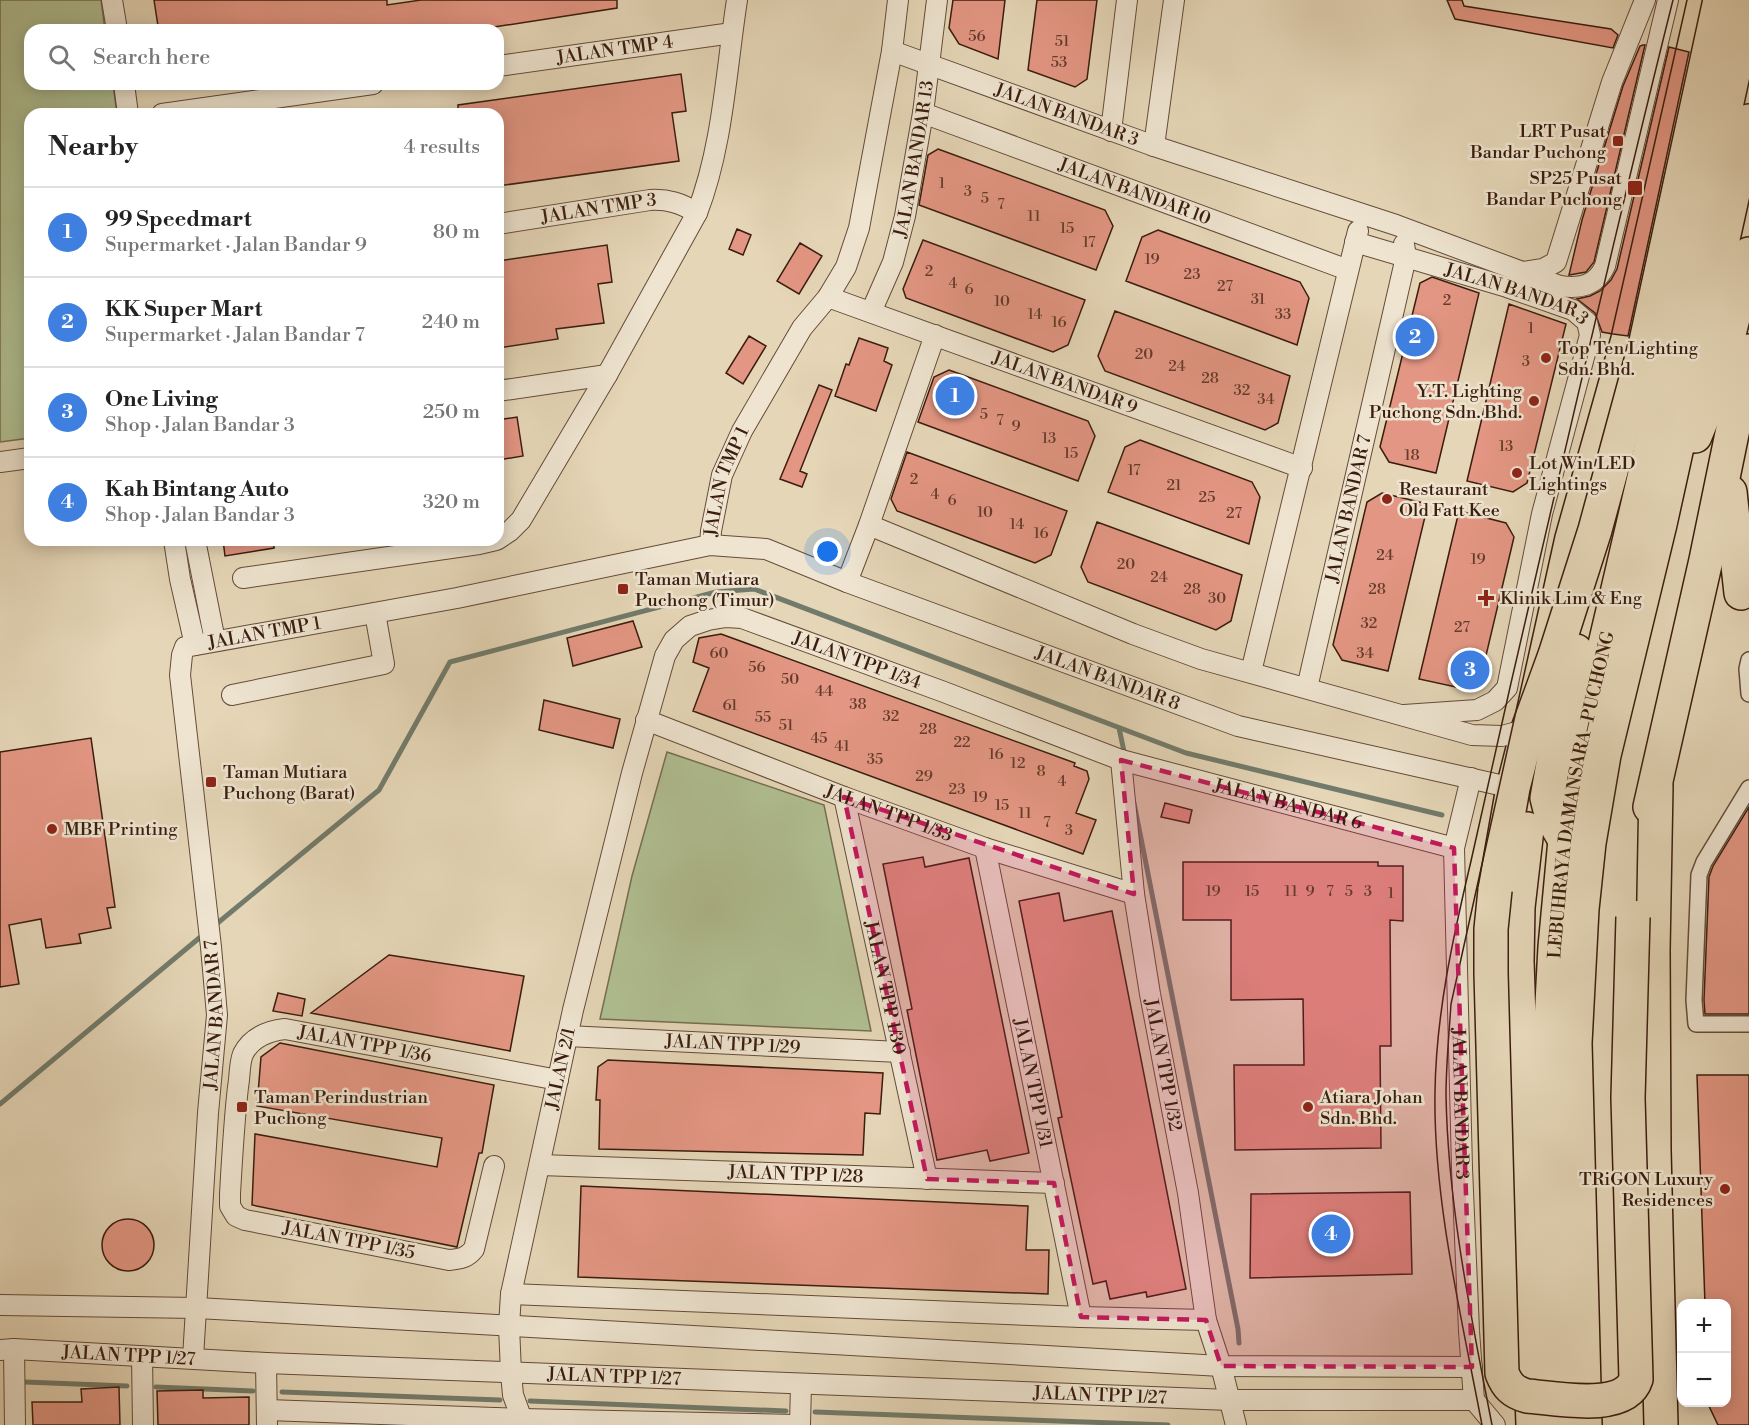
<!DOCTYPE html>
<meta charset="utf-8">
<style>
body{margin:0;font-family:"Libre Bodoni",serif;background:#f6f6f6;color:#222}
.controls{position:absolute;right:18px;bottom:18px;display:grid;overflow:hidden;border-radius:12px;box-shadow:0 3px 15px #0003}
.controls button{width:54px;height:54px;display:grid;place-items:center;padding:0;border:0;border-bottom:2px solid #e0e0e0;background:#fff;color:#222;font:30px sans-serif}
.you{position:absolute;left:828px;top:552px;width:21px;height:21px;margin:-15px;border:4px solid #fff;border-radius:50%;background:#1a73e8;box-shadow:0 0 0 9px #1a73e833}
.badge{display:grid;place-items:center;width:39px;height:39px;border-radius:50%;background:#ea580c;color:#fff;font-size:20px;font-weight:700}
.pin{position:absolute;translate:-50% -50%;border:3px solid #fff;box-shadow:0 2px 6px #0006}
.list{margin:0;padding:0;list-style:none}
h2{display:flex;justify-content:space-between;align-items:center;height:78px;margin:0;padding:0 24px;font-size:26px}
h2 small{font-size:20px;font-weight:400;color:#767676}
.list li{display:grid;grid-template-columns:39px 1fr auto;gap:18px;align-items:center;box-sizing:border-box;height:90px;padding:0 24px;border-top:2px solid #e0e0e0}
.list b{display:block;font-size:22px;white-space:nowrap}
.list p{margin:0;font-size:20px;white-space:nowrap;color:#767676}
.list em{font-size:20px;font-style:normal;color:#767676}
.icon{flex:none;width:33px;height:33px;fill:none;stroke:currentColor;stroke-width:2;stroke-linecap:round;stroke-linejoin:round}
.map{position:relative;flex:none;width:1749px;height:1425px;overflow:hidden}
.search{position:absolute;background:#fff;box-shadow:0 3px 15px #0003;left:24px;top:24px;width:480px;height:66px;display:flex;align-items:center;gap:15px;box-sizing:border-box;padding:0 21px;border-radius:18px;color:#767676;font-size:22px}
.panel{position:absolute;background:#fff;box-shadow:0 3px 15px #0003;left:24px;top:108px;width:480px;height:438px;border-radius:18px}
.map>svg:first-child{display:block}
.green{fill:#b0bf92;stroke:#756e50;stroke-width:1.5}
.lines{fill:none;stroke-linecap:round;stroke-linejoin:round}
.stream{stroke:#727b6b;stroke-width:5}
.building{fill:#e39683;stroke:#3a1d0e;stroke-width:1.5}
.pedestrian-casing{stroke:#654b38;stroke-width:18}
.minor-casing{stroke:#654b38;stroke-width:22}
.motorway-casing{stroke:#3a1d0e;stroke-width:36}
.pedestrian{stroke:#eee4d0;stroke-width:15}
.minor{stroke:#eee4d0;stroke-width:20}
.motorway{stroke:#e5d6b7;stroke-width:33}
.tram{stroke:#3a1d0e;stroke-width:1.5}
.motorway-bridge-casing{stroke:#3a1d0e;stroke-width:36;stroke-linecap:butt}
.motorway-bridge{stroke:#e5d6b7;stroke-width:33}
.marked{fill:#c2185b;fill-opacity:0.2;stroke:#c2185b;stroke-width:4.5;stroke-dasharray:12 8;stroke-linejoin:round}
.poi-dot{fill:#8f2418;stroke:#eee4d0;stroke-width:2}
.labels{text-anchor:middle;stroke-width:5;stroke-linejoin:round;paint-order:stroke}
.number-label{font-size:15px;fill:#643b2b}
.street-label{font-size:18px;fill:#3a1d0e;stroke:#eee4d0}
.poi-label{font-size:18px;fill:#3a1d0e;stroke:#eee4d0;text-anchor:start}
</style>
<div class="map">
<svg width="1749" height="1425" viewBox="0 0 1749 1425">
<rect width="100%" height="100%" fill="#e5d6b7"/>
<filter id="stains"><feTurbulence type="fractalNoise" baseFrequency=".00333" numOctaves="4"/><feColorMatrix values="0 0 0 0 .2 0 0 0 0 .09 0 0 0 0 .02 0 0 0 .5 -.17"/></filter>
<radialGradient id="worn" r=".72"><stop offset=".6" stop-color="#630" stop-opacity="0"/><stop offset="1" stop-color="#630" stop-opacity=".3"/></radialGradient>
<path class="green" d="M0,0H101L105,30H30V84H113L117,114H30V438L0,442Z
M667,752L824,805L871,1031L600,1019L632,876Z"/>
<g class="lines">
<path class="stream" d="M1119,728L1125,756
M1134,803L1238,1329L1239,1343
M214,926L379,790L450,662L716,592L754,589L1186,753L1442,815
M0,1104L204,934
M25,1382L127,1386
M156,1387L253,1391
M282,1392L500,1400
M530,1401L786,1411
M815,1412L1168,1425"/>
</g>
<path class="building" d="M154,0H387V5L421,0H617V8L475,30H167V25L158,26Z
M953,0H1005L998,59L959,44L949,28Z
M1037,0H1097L1087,79L1075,87L1028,70Z
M1447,0H1462L1464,6L1611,29L1618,35L1613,48L1455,19Z
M1643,45H1645L1594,262L1586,272L1569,275L1582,220L1623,86L1640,46Z
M1669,47L1689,52L1628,336L1613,334L1602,332L1595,313L1577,299L1590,296L1600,291L1611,280L1617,269Z
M681,74L686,111L672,113L679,161L498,186V114H458V105Z
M938,149L1105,210L1113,226L1096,270L919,205L928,155Z
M737,229L751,235L743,255L729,249Z
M1158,230L1300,282L1309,298L1297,345L1126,281L1142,237Z
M923,240L1085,300L1068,345L1053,352L906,298L903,289Z
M800,243L822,256L799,294L777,281Z
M607,245L612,282L598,284L604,323L556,329L558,339L498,348V261Z
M1432,277L1479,293L1436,473L1389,462L1380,447L1420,283Z
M1509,304L1566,324L1527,483L1513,492L1467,481Z
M1115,311L1290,376L1278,423L1265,430L1105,371L1098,356Z
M749,336L766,346L743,384L726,373Z
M859,338L888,348L884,361L892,365L876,411L835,396L846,364L849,365Z
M949,370L1088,421L1095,436L1078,481L918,422L934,377Z
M819,385L832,390L800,471L807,474L802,487L780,479Z
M517,417L523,456L498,460V420Z
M1140,440L1252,482L1260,497L1249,544L1108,492L1125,447Z
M907,452L1067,511L1051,555L1035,563L897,511L891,499Z
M1382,493L1428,504L1388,671L1342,660L1333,645L1367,502Z
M1459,511L1506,523L1514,537L1480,681L1465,689L1419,679Z
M1097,522L1242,575L1231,621L1216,630L1088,582L1081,567Z
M223,540H274V548L225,556Z
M633,621L642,647L573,666L567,638Z
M721,634L1075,763L1074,766L1087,771L1089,779L1076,813L1096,820L1083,854L693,711L709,668L693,662L699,638Z
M544,700L620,719L613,748L539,730Z
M91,738L115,907L107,908L111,928L79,934L81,943L46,948L41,919L9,925L19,984L0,987V752Z
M1165,803L1192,810L1189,823L1161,817Z
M1749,807V1014H1705L1704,1000L1709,877L1713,866Z
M923,857L925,867L969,858L1029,1153L990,1161L987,1150L937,1160L907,1010L912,1009L883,864Z
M1183,862H1378V866H1403V921L1390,920L1391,1046H1380L1381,1148L1235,1150L1234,1065H1304L1303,999L1231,1000V920H1183Z
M1059,893L1064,921L1112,911L1186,1289L1147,1297L1146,1292L1110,1299L1106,1281L1093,1284L1058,1118L1062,1117L1019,901Z
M389,955L524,976L510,1051L311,1013Z
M278,993L305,999L302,1016L273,1011Z
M280,1043L494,1085L482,1153H479L457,1247L252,1205L255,1134L437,1167L442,1138L257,1106L261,1057Z
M608,1060L883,1073L880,1114L865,1113L863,1155L599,1149L600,1100H596L598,1067Z
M1697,1075H1749V1425H1718L1707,1402H1726V1304H1705Z
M581,1186L1028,1206L1026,1250H1049L1048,1294L578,1277Z
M1410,1192L1412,1274L1250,1278L1251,1194Z
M102 1245a26 26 0 1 1 52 0a26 26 0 1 1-52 0Z
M119,1387L120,1425H33L32,1402H82L81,1389Z
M203,1390V1398L249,1397V1425H158L157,1391Z"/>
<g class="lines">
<g class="pedestrian-casing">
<path id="pedestrian" d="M1749,660L1747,669L1749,694
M1749,788L1704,862L1699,875L1694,1000L1696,1024H1749"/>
</g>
<g class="minor-casing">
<g id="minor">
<path d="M112,0L117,30"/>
<path id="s1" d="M892,51L1154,146L1396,225L1560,286C1580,289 1596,286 1605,266L1668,0"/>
<path id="s2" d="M498,66L732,33"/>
<path d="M124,84L128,114"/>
<path id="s3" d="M923,113L1348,270"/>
<path d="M162,114L373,84"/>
<path d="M1111,131L1127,0"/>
<path d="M1154,146L1174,0"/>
<path id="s4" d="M498,224L650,200C668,199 681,203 697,213"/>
<path id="s5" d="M1355,242L1507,287L1573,310L1587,322L1590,335L1542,514L1507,688L1495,701L1477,710L1404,715"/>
<path d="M1523,272L1543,269L1556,262L1612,82L1645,0"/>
<path id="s6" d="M828,297L1302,468"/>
<path id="s7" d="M871,312L893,262L905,216L923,113L937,0"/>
<path d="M498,391L607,375"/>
<path d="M0,462L30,458"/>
<path d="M869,525L1133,634L1201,659L1472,735L1502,736L1528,729"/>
<path d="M498,539L510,531L521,520L607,375L697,213C723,146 726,71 737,0"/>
<path d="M174,540L180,579L195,645"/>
<path d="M195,540L215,641"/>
<path id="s8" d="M710,545L711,531L722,475L742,431L802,328L828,297L846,267L859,228L892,51L898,0"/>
<path d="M243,578L479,544L496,540"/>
<path d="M847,582L869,525L935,335"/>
<path d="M1251,672L1358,231"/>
<path id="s9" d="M1307,688L1406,257L1404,244"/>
<path d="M232,695L384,664L375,613"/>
<path id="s10" d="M646,720L844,797L985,848L1134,894"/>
<path id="s11" d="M1121,760L1134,894L1150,994L1188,1193L1206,1320L1221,1366L1236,1425"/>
<path id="s12" d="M1471,778L1454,848L1462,1168L1469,1331L1474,1400L1495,1425"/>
<path id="s13" d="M844,797L927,1179"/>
<path id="s14" d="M985,848L1081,1317"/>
<path id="s15" d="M567,1036L900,1052"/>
<path id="s16" d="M540,1165L1054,1183"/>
<path id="s17" d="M494,1166L474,1249C467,1258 460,1259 449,1260L245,1220L236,1216L230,1206V1194C232,1158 234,1122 238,1087C240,1077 239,1064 243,1054C251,1038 268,1031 285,1029L558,1080"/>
<path d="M511,1294L1081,1317L1206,1320"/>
<path d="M0,1305L197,1308L1221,1366L1472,1367"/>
<path d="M14,1349L15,1425"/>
<path id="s18" d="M0,1350L14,1349L266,1363L1230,1400H1474"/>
<path d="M142,1356L143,1425"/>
<path id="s19" d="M193,1358L208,1113L217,1015L211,947L180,675L182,655L185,647L457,598L710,545L766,549L847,582L1238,726L1513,788"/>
<path d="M266,1363L267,1425"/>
<path d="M267,1410L522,1419L796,1425"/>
<path id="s20" d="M524,1425L513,1395L511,1373L509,1326L511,1294L573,1010L632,773L665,656L674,640L690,626L708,620L726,617L742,618L944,692L1121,760L1454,848"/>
<path d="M800,1425L801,1384"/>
</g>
</g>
<g class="motorway-casing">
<g id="motorway">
<path d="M1695,436L1717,382L1749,254"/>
<path d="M1730,492L1741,593"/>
<path d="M1656,786L1653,950L1654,1150L1661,1425"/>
<path d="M1650,807L1706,560L1749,351"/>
<path d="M1527,829L1518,907L1517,961L1533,1425"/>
<path d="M1565,840C1556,826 1550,814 1547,798L1566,690L1576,651"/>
<path d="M1495,890L1513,788L1528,729L1555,655L1595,530L1645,346L1720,0"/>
<path id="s21" d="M1563,1425L1549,1059L1555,947L1565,840L1578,760L1658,418L1749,1"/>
<path d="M1585,1425L1575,1043L1582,909L1589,843L1604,755L1660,524L1749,121"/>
</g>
</g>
<use href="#pedestrian" class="pedestrian"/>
<use href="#minor" class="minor"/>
<use href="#motorway" class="motorway"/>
<path class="tram" d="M1482,1425C1462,1319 1433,1200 1435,1092C1436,1014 1453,937 1471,861C1484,802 1498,743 1511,683C1564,455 1616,227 1673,0
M1492,1425C1471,1316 1448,1207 1446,1095C1446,1065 1449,1035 1451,1004L1555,535L1611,336L1687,0"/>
<g class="motorway-bridge-casing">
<path id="motorway-bridge" d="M1495,890L1491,929V973L1502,1373C1507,1386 1513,1392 1527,1396C1555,1398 1625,1413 1636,1379L1628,1098L1633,917"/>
</g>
<use href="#motorway-bridge" class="motorway-bridge"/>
</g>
<path class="marked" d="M1121,760L1454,848L1472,1367L1221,1366L1206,1320L1081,1317L1054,1183L927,1179L844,797L1134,894Z"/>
<g class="poi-dot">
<rect x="1612" y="135" width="12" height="12" rx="3"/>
<rect x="1627" y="180" width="16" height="16" rx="3"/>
<circle cx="1546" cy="358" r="6"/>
<circle cx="1534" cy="401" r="6"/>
<circle cx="1517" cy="473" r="6"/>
<circle cx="1387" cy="499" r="6"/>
<rect x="617" y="583" width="12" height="12" rx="3"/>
<path d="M1483 589h6v6h6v6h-6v6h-6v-6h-6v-6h6z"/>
<rect x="205" y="776" width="12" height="12" rx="3"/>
<circle cx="52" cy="829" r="6"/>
<rect x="236" y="1101" width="12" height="12" rx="3"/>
<circle cx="1308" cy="1107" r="6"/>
<circle cx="1725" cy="1189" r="6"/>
</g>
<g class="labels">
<g class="number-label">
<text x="977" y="41">56</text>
<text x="1062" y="46">51</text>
<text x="1059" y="67">53</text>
<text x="942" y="188">1</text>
<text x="968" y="196">3</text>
<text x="985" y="203">5</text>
<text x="1001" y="209">7</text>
<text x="1034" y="221">11</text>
<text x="1067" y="233">15</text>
<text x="1089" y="247">17</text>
<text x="1152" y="264">19</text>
<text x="929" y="276">2</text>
<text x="1192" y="279">23</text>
<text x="953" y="288">4</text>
<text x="1225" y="291">27</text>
<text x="969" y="294">6</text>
<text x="1258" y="304">31</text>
<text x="1447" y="305">2</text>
<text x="1002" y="306">10</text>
<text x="1035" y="319">14</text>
<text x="1283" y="319">33</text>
<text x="1059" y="327">16</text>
<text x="1531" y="333">1</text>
<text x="1144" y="359">20</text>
<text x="1526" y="366">3</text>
<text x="1177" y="371">24</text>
<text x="1210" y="383">28</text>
<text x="1242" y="395">32</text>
<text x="1266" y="404">34</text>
<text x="984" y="419">5</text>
<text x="1000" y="425">7</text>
<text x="1016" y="431">9</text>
<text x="1049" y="443">13</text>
<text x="1506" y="451">13</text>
<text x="1071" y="458">15</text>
<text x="1412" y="460">18</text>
<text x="1134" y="475">17</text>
<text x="914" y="484">2</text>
<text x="1174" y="490">21</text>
<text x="935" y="499">4</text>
<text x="1207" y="502">25</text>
<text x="952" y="505">6</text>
<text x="985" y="517">10</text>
<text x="1234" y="518">27</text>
<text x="1017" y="529">14</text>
<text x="1041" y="538">16</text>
<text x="1385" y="560">24</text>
<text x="1478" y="564">19</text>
<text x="1126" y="569">20</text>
<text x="1159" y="582">24</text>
<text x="1192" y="594">28</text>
<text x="1377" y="594">28</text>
<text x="1217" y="603">30</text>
<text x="1369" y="628">32</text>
<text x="1462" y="632">27</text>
<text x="719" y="658">60</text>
<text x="1365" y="658">34</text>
<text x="757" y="672">56</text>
<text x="790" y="684">50</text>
<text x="824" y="696">44</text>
<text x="858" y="709">38</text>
<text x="730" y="710">61</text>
<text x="891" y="721">32</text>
<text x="763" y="722">55</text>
<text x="786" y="730">51</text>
<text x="928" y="734">28</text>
<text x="819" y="743">45</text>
<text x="962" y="747">22</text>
<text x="842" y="751">41</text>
<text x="996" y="759">16</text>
<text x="875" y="764">35</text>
<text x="1018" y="768">12</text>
<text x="1041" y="776">8</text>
<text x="924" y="781">29</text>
<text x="1062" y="786">4</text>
<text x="957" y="794">23</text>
<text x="980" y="802">19</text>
<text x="1002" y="810">15</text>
<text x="1025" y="818">11</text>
<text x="1047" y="827">7</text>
<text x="1069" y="835">3</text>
<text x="1213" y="896">19</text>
<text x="1252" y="896">15</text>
<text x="1291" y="896">11</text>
<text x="1310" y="896">9</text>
<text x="1330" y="896">7</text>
<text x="1349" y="896">5</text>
<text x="1368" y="896">3</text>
<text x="1391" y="898">1</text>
</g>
<g class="street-label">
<text dy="6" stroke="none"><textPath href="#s2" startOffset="118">JALAN TMP 4</textPath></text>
<text dy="6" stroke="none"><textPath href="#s1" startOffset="186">JALAN BANDAR 3</textPath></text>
<text dy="6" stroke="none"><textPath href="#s7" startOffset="160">JALAN BANDAR 13</textPath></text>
<text dy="6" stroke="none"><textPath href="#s3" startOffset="226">JALAN BANDAR 10</textPath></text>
<text dy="6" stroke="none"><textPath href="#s4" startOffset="102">JALAN TMP 3</textPath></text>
<text dy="6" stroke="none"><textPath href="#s5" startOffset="170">JALAN BANDAR 3</textPath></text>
<text dy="6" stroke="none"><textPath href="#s6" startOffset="252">JALAN BANDAR 9</textPath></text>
<text dy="6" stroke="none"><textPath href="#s8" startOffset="66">JALAN TMP 1</textPath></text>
<text dy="6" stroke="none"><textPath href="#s9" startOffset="184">JALAN BANDAR 7</textPath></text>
<text dy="6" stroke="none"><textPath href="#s19" startOffset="795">JALAN TMP 1</textPath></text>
<text dy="6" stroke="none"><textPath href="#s20" startOffset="1005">JALAN TPP 1/34</textPath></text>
<text dy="6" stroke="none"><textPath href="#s19" startOffset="1671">JALAN BANDAR 8</textPath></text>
<text dy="6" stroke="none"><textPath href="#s21" startOffset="633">LEBUHRAYA DAMANSARA–PUCHONG</textPath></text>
<text dy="6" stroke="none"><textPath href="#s20" startOffset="1460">JALAN BANDAR 6</textPath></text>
<text dy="6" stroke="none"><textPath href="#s10" startOffset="260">JALAN TPP 1/33</textPath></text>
<text dy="6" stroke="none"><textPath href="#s13" startOffset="195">JALAN TPP 1/30</textPath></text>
<text dy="6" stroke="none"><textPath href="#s19" startOffset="344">JALAN BANDAR 7</textPath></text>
<text dy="6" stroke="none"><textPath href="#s17" startOffset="628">JALAN TPP 1/36</textPath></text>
<text dy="6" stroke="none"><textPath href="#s15" startOffset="166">JALAN TPP 1/29</textPath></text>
<text dy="6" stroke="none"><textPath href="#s11" startOffset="308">JALAN TPP 1/32</textPath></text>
<text dy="6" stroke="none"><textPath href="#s20" startOffset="364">JALAN 2/1</textPath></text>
<text dy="6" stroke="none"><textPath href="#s14" startOffset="240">JALAN TPP 1/31</textPath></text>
<text dy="6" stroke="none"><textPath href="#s12" startOffset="328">JALAN BANDAR 3</textPath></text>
<text dy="6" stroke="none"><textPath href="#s16" startOffset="256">JALAN TPP 1/28</textPath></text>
<text transform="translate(349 1240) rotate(11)" y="6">JALAN TPP 1/35</text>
<text dy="6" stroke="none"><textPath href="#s18" startOffset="129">JALAN TPP 1/27</textPath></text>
<text dy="6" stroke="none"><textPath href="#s18" startOffset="615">JALAN TPP 1/27</textPath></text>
<text dy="6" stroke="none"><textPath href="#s18" startOffset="1101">JALAN TPP 1/27</textPath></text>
</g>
<g class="poi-label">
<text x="1606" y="137" text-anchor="end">LRT Pusat<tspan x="1606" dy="21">Bandar Puchong</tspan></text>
<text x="1622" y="184" text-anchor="end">SP25 Pusat<tspan x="1622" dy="21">Bandar Puchong</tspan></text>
<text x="1558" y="354">Top Ten Lighting<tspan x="1558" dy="21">Sdn. Bhd.</tspan></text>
<text x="1522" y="397" text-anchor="end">Y.T. Lighting<tspan x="1522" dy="21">Puchong Sdn. Bhd.</tspan></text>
<text x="1529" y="469">Lot Win LED<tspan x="1529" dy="21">Lightings</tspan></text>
<text x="1399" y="495">Restaurant<tspan x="1399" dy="21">Old Fatt Kee</tspan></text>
<text x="635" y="585">Taman Mutiara<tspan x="635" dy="21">Puchong (Timur)</tspan></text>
<text x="1500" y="604">Klinik Lim &amp; Eng</text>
<text x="223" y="778">Taman Mutiara<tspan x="223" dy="21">Puchong (Barat)</tspan></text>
<text x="64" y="835">MBF Printing</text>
<text x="254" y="1103">Taman Perindustrian<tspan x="254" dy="21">Puchong</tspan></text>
<text x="1320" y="1103">Atiara Johan<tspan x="1320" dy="21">Sdn. Bhd.</tspan></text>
<text x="1713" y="1185" text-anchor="end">TRiGON Luxury<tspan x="1713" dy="21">Residences</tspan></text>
</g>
</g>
<rect width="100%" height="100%" filter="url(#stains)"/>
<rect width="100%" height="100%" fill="url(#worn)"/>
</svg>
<div class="controls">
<button>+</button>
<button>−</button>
</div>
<div class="you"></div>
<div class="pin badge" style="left:955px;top:396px;background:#3f7fe0">1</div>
<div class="pin badge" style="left:1415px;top:337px;background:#3f7fe0">2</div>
<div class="pin badge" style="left:1470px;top:670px;background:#3f7fe0">3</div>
<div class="pin badge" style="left:1331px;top:1234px;background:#3f7fe0">4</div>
<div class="search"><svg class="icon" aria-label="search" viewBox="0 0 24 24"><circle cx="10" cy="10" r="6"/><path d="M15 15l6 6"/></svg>Search here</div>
<section class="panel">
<h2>Nearby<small>4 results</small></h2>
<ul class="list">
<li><span class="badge" style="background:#3f7fe0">1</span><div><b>99 Speedmart</b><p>Supermarket · Jalan Bandar 9</p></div><em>80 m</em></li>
<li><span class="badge" style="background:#3f7fe0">2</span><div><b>KK Super Mart</b><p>Supermarket · Jalan Bandar 7</p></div><em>240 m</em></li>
<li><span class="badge" style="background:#3f7fe0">3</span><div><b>One Living</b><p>Shop · Jalan Bandar 3</p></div><em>250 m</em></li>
<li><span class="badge" style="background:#3f7fe0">4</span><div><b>Kah Bintang Auto</b><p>Shop · Jalan Bandar 3</p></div><em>320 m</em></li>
</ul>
</section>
</div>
